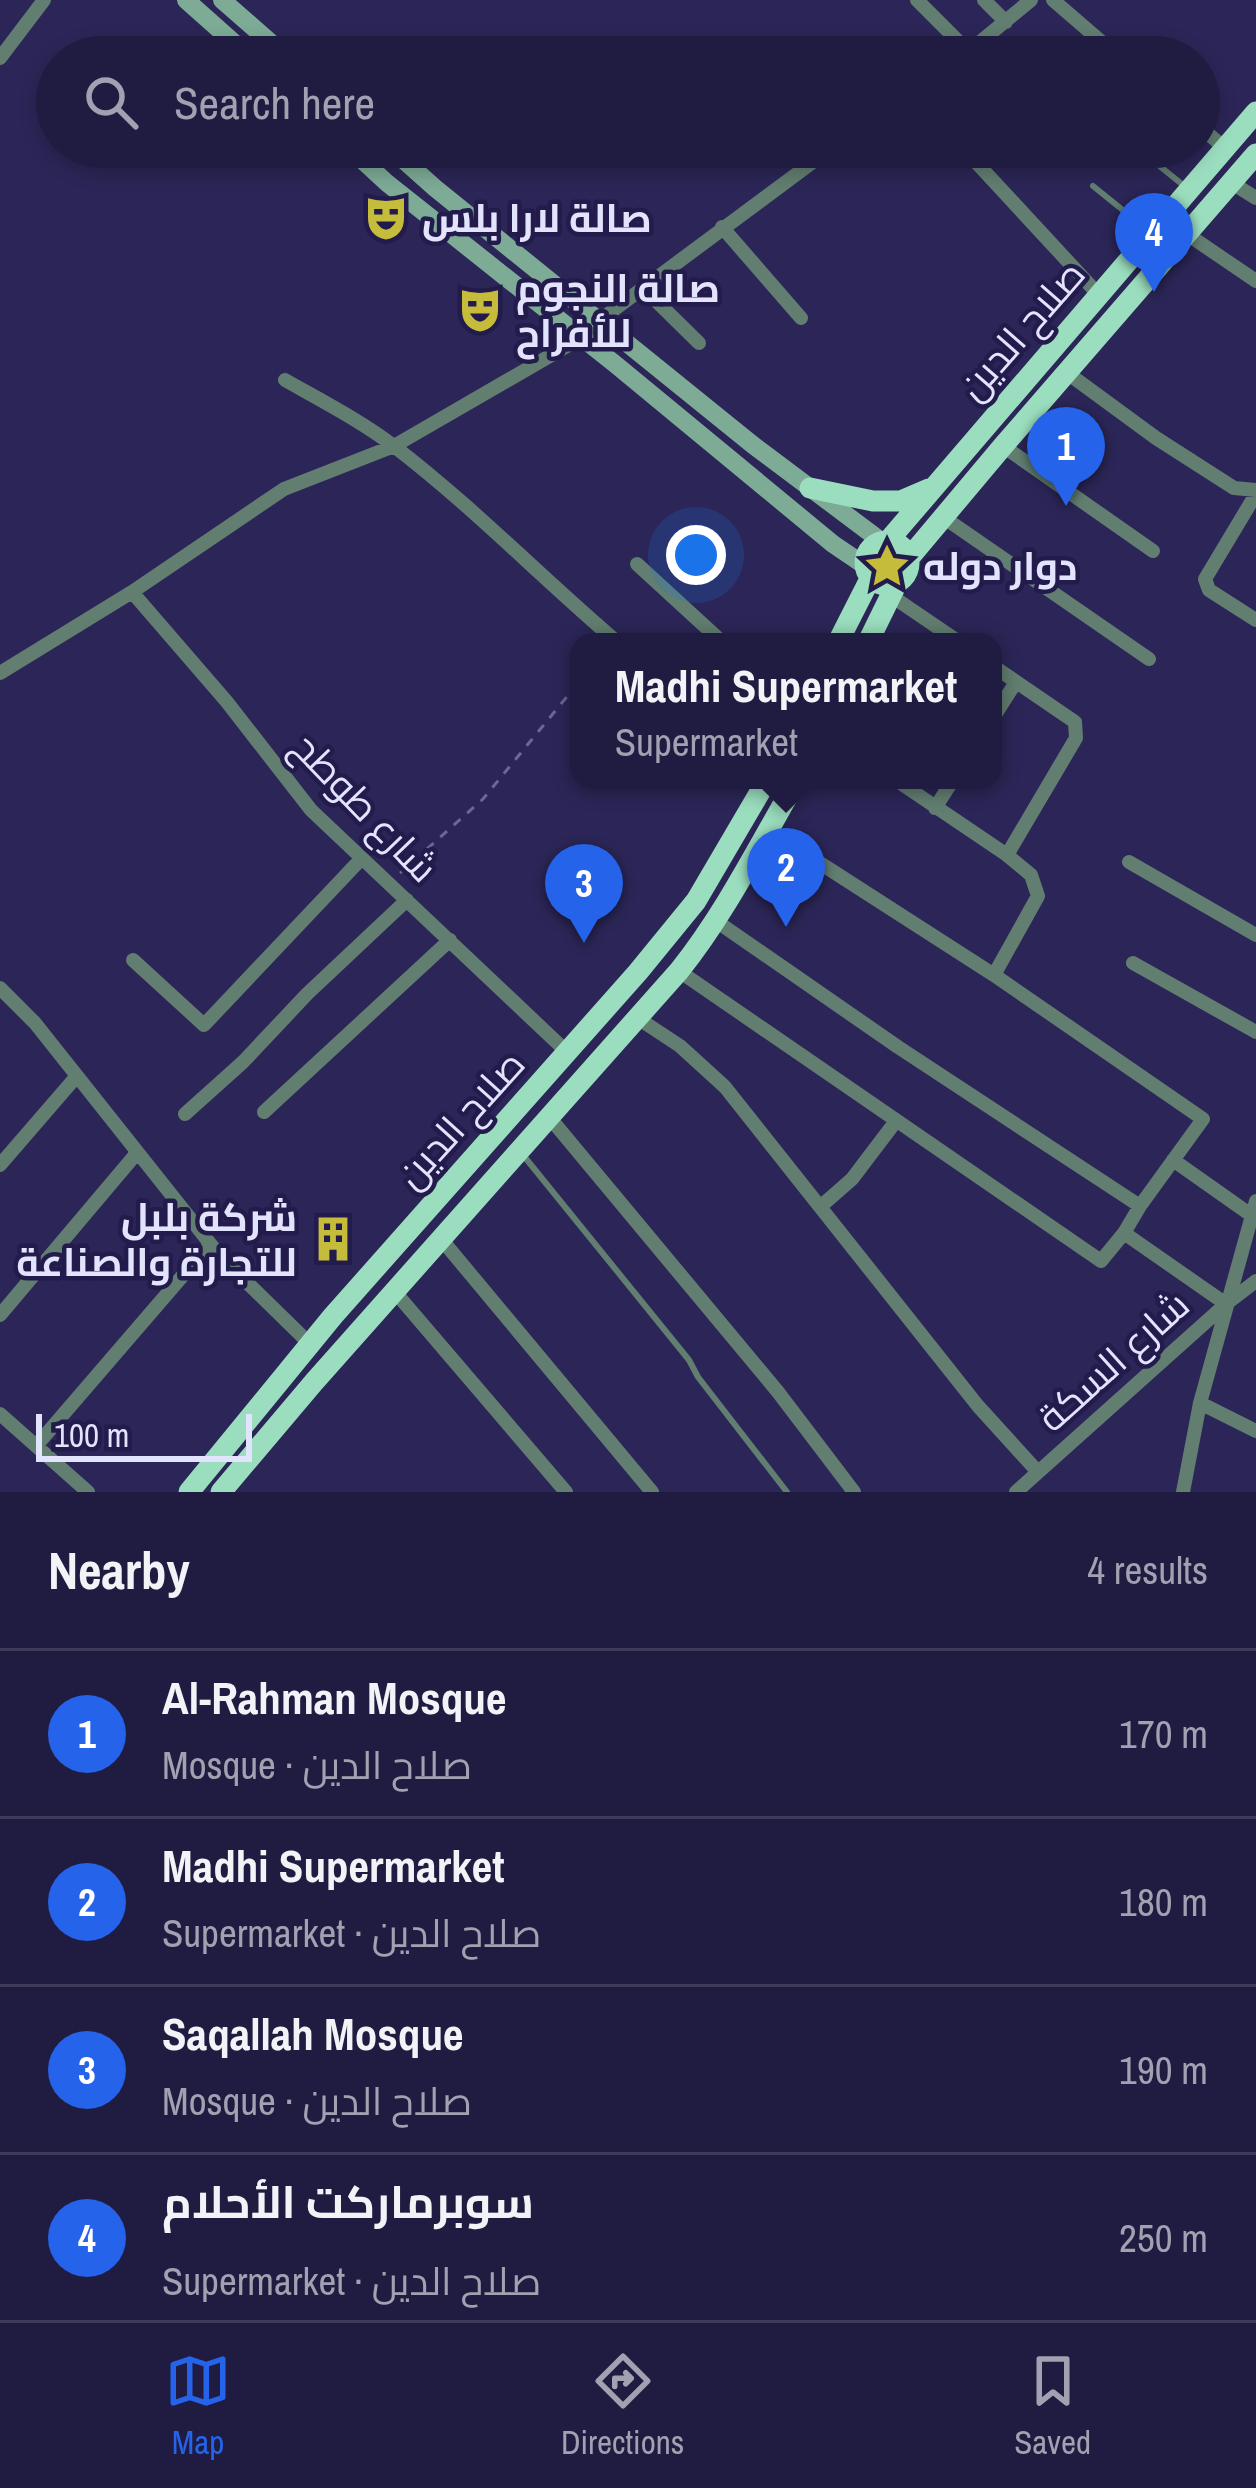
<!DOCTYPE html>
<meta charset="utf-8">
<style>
body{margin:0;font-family:"Archivo Narrow",Cairo,sans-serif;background:#2d294c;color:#f1f3f6}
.scale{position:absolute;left:36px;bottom:30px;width:216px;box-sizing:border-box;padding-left:12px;border:6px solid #e2e3fc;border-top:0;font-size:33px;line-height:42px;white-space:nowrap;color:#e2e3fc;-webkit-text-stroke:9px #221b4b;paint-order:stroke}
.you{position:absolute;left:696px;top:555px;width:42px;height:42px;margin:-30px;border:9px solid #fff;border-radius:50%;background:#1a73e8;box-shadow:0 0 0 18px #1a73e833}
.badge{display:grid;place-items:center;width:78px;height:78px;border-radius:50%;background:#2563eb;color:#fff;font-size:39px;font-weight:700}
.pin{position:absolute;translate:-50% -99px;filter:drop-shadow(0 3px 6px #0008)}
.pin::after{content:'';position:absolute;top:63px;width:42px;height:36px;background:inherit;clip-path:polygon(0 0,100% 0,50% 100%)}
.popup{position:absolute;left:570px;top:633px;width:432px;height:156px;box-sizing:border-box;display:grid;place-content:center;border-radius:24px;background:#201c41;filter:drop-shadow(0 3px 9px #0005);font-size:39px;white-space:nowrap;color:#a2a1b1}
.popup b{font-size:45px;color:#f1f3f6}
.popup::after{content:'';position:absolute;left:50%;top:100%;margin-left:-24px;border:24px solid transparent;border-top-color:#201c41}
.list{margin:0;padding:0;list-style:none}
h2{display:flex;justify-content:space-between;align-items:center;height:156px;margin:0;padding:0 48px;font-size:51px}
h2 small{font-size:39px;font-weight:400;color:#a2a1b1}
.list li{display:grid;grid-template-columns:78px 1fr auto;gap:36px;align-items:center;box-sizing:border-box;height:168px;padding:0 48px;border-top:3px solid #3d3a5a}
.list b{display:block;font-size:45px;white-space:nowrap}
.list p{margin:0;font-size:39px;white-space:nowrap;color:#a2a1b1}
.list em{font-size:39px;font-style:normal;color:#a2a1b1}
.icon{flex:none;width:66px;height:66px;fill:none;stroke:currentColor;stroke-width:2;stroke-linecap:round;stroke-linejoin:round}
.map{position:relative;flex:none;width:1256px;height:1492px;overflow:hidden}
.search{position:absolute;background:#201c41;box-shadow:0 6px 18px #0003;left:36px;right:36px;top:36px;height:132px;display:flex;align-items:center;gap:30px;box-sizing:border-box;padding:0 42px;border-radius:66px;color:#a2a1b1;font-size:45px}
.sheet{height:828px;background:#201c41}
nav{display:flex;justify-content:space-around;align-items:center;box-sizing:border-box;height:168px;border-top:3px solid #3d3a5a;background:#201c41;font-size:33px;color:#a2a1b1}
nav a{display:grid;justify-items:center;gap:6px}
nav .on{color:#2563eb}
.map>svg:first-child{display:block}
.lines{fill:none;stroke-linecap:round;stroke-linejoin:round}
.path{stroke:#6b6891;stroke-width:3;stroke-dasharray:9 9;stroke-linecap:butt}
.service{stroke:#627e71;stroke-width:6}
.minor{stroke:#627e71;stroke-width:14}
.secondary{stroke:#7dab96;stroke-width:18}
.trunk{stroke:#9bdebf;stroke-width:21}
.labels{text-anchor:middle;stroke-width:9;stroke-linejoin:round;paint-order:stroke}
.poi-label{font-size:39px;font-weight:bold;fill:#e2e3fc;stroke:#221b4b;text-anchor:start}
.street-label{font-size:39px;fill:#e2e3fc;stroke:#221b4b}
</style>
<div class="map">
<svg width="1256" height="1492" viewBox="0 0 1256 1492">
<rect width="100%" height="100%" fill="#2b2657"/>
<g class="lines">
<path class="path" d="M400,873L483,799L579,682"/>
<path class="service" d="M1136,147L1183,185
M1093,186L1150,232
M523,1155L689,1360L698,1377L787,1492"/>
<path class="minor" d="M917,0L969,52
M984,0L1006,22
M1053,0L1119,57
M962,57L1031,0
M0,58L44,0
M1199,126L1226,149
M962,147L1098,294
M1232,183L1256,198
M722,227L801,318
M1187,234L1256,281
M643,288L699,343
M600,320L833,147
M1066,372L1156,438L1234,488L1256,490
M285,380C322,401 361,421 395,447C473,507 542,578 617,642
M1003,446L1153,551
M1256,494L1205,579L1209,590L1256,620
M943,517L1149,659
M637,564L722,642
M132,592L227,702L311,810L567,1052
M890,595L959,642
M993,666L1075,722L1076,738L1007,855L1031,875L1038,896L994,975
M0,673L132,592L284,489L394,446L605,324
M993,718L1016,682
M896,780L1007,855
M935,808L953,780
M767,829L994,975L1203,1119L1140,1206
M1129,862L1256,935
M716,921L898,1047L1140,1206L1124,1233L1226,1304
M133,960L204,1025L362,858
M1133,963L1256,1032
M679,971L1101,1261L1124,1233
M0,988L35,1023L220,1256L310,1344
M639,1019L680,1046L725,1087L978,1406L1038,1472
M264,1112L450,940
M185,1114L243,1062L307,994L407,900
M550,1118L778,1392L854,1492
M1173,1160L1251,1215
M0,1165L76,1077
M820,1207L852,1179L896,1121
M442,1240L652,1492
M395,1292L566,1492
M0,1315L136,1154
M1200,1403L1256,1431
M0,1414L88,1492
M36,1446L210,1244
M1016,1492L1226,1304L1256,1281
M1183,1492L1200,1403L1256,1201"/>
<path class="secondary" d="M186,0L250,57
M222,0L287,57
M348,147L387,183L615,364L833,544L864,565
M389,147L435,188L753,445L881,541"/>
<path class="trunk" d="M810,488L873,501H901L929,489
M865 563a22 22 0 1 1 44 0a22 22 0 1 1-44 0Z
M888,541L1256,112
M909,558L1003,446L1256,154
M838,642L870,579
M868,642L897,583
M189,1492L333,1316L638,972L696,901L767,780
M221,1492L314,1382L679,971C726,912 759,845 797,780"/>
</g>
<defs>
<g id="theatre-bare" transform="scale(3.6)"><path d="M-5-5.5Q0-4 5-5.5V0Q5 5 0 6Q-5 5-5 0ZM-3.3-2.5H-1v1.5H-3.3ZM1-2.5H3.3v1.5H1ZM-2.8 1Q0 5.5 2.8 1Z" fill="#c6bc3c" stroke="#221b4b" stroke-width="2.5" paint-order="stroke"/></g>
<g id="sight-bare" transform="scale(3.6)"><path d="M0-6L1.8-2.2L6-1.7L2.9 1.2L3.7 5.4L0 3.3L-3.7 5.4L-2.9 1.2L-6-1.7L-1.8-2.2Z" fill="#c6bc3c" stroke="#221b4b" stroke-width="2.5" paint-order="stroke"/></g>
<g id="building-bare" transform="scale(3.6)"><path d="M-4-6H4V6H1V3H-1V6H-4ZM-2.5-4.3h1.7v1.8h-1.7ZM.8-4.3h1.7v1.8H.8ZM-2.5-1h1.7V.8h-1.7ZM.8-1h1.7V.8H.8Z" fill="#c6bc3c" stroke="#221b4b" stroke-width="2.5" paint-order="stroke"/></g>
</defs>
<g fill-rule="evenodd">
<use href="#theatre-bare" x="386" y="218"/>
<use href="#theatre-bare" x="480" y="310"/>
<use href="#sight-bare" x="887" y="566"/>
<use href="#building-bare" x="333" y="1239"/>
</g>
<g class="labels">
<g class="poi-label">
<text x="422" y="232">صالة لارا بلس</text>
<text x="516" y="302">صالة النجوم<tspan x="516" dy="45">للأفراح</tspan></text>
<text x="923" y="580">دوار دوله</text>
<text x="297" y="1231" text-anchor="end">شركة بلبل<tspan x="297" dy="45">للتجارة والصناعة</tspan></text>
</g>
<g class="street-label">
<text transform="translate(1021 330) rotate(-49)" y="14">صلاح الدين</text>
<text transform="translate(365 807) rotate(46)" y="14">شارع طوطح</text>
<text transform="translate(460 1119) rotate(-48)" y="14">صلاح الدين</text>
<text transform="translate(1113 1361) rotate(-42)" y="14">شارع السكة</text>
</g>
</g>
</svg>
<div class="scale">100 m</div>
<div class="you"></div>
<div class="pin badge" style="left:1066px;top:506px">1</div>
<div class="pin badge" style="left:786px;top:927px">2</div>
<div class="popup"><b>Madhi Supermarket</b>Supermarket</div>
<div class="pin badge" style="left:584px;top:943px">3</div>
<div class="pin badge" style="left:1154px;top:292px">4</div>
<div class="search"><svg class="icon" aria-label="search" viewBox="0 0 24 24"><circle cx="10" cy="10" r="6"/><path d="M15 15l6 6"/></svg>Search here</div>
</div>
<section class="sheet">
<h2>Nearby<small>4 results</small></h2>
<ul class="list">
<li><span class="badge">1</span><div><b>Al-Rahman Mosque</b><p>Mosque · صلاح الدين</p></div><em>170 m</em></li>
<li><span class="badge">2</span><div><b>Madhi Supermarket</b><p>Supermarket · صلاح الدين</p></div><em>180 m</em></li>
<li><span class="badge">3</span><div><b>Saqallah Mosque</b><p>Mosque · صلاح الدين</p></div><em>190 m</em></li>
<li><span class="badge">4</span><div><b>سوبرماركت الأحلام</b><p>Supermarket · صلاح الدين</p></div><em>250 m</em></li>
</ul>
</section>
<nav>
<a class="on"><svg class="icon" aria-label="map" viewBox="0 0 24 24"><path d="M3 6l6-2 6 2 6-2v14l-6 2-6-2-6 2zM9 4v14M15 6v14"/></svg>Map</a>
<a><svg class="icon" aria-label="directions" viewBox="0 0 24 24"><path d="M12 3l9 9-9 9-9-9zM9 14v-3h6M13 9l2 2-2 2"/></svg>Directions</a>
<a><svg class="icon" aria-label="saved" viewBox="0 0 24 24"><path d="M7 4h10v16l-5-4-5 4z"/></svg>Saved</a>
</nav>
